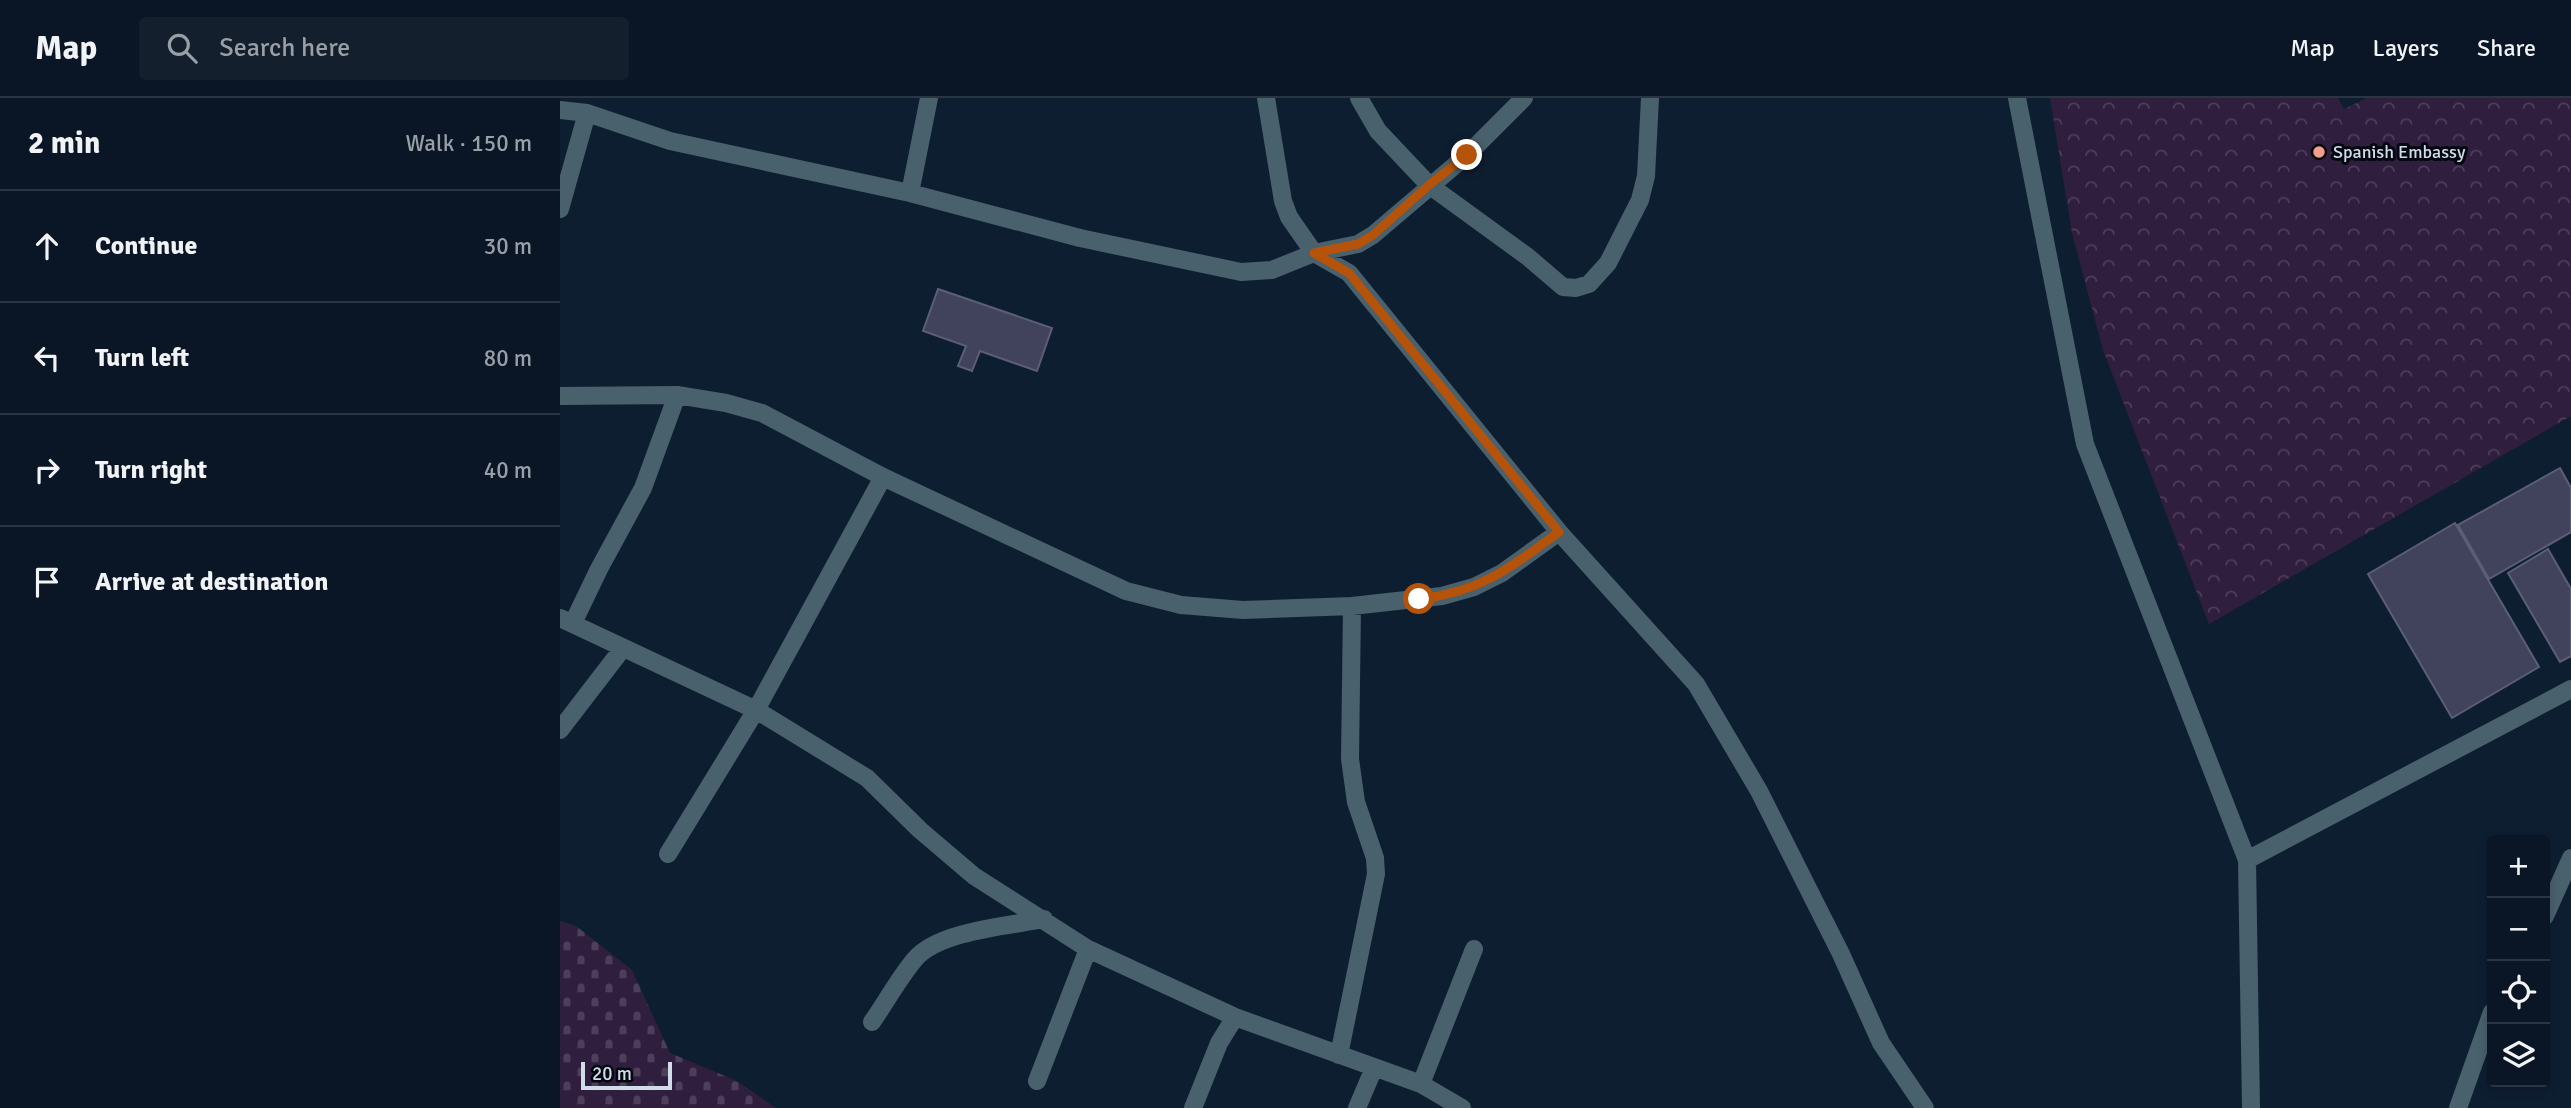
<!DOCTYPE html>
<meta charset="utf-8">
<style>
body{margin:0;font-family:Signika,sans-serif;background:#131f2d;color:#f1f3f6}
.controls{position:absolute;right:21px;bottom:21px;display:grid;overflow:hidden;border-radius:7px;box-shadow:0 4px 10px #0003}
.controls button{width:63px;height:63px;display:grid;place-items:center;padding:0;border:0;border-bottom:2px solid #2a3542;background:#0a1625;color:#f1f3f6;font:35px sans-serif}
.scale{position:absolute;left:21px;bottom:18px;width:91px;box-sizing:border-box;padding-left:7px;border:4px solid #d1dce9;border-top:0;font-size:19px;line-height:24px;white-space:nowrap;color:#d1dce9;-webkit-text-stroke:5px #030810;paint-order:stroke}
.stop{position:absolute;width:21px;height:21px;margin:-16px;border:5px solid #b45309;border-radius:50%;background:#fff}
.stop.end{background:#b45309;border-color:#fff;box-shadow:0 2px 7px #0008}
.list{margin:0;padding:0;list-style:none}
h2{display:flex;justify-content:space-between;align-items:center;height:91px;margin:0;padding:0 28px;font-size:30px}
h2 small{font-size:23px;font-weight:400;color:#999fa7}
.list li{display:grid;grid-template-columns:46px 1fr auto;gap:21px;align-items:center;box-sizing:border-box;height:112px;padding:0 28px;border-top:2px solid #2a3542}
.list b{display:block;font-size:26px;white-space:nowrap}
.list em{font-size:23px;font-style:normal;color:#999fa7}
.icon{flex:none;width:38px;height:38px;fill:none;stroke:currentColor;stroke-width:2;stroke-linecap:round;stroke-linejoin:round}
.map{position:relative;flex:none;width:2011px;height:1010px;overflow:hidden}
header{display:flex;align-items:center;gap:42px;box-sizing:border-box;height:98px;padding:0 35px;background:#0a1625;border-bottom:2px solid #2a3542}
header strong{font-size:33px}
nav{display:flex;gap:38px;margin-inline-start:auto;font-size:24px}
.search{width:490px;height:63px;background:#131f2d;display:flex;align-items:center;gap:18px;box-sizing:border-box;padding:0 24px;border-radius:7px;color:#999fa7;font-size:26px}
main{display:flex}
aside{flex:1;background:#0a1625}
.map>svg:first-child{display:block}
.forest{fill:url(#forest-crowns)}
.cemetery{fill:url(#cemetery-stones)}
.building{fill:#41435c;stroke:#5c5e79;stroke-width:2}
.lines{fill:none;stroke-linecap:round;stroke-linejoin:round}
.minor{stroke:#49616c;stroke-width:18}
.route{stroke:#b45309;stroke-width:9}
.poi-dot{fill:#f49d8b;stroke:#030810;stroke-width:2.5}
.labels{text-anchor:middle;stroke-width:6;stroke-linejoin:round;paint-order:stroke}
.poi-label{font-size:18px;fill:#d1dce9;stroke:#030810;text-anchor:start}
</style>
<header>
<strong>Map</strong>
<div class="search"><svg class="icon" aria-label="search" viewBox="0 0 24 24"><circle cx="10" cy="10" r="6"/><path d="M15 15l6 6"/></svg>Search here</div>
<nav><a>Map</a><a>Layers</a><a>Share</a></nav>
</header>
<main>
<aside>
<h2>2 min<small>Walk · 150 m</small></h2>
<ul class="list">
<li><svg class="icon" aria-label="ahead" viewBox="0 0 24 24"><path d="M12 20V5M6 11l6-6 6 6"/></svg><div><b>Continue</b></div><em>30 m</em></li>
<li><svg class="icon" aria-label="left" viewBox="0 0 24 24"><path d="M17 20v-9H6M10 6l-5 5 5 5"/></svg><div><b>Turn left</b></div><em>80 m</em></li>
<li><svg class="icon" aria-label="right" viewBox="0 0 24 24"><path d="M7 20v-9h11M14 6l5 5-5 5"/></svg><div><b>Turn right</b></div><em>40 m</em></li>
<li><svg class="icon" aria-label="arrive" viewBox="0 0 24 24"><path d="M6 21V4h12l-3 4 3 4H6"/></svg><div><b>Arrive at destination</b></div></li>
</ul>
</aside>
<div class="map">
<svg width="2011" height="1010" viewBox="0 0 2011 1010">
<defs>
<pattern id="forest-crowns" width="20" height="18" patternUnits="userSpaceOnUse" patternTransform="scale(1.75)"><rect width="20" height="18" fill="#301e3e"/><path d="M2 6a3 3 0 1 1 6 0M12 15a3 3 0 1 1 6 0" fill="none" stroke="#4d3e5a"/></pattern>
<pattern id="cemetery-stones" width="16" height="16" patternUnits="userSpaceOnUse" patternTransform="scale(1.75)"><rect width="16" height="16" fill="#301e3e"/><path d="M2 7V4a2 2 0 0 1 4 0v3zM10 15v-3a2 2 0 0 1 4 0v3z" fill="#4d3e5a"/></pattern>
</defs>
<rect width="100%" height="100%" fill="#0e1e31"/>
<path class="forest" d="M1490,0H1778L1784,11L1807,0H2011V318L1649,526L1543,252L1512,135Z"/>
<path class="cemetery" d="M0,823L16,828L72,872L110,955L177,983L216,1010H0Z"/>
<path class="building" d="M378,191L492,230L477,273L420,253L412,273L398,268L406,248L363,233Z
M2000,370L2011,390V434L1929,481L1898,427Z
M1895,425L1979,569L1892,620L1808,476Z
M1988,451L2011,491V558L2000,564L1948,475Z"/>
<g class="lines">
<path class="minor" d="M706,0L723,103L729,119L754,155L789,175L999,434L1136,586L1199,693L1281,856L1321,945L1365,1010
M799,0L818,33L869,87L968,159L1003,189L1016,190L1029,186L1048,165L1080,102L1086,78L1090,0
M1457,0L1525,346L1687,762L1691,1010
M0,12L27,15L110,43L350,95L520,140L681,174L712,172L754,155L798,146L813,137L907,57L964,0
M350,95L369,0
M0,111L27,15
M0,298L117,297L166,305L202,315L323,379L566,493L621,507L683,512L792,508L882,498L914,489L942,475L999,434
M0,520L196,612L307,680L360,732L414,778L528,851L675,919L861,986L902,1010
M13,525L39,471L83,390L117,297
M0,632L63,550
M108,756L196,612L323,379
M1687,762L2011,591
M1985,818L2011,760
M312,924C326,904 339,880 355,861C379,833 448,828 484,821
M779,957L816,776L815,760L796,704L790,661L792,508
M477,983L528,851
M861,986L914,851
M633,1010L659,945L675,919
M797,1010L814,970
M1898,1010L1932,914"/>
</g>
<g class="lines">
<path class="route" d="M859,501C921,494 951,469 999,434L789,175L754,155L798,146L813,137L869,87L907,57"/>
</g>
<circle class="poi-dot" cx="1759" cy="54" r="7"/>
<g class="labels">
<g class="poi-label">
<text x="1773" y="60">Spanish Embassy</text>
</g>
</g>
</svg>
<div class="controls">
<button>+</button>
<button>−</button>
<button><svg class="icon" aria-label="locate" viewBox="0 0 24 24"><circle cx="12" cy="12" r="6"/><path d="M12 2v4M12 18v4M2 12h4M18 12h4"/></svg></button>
<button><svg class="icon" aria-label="layers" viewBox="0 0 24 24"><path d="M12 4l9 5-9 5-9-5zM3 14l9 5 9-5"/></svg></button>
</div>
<div class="scale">20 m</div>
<div class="stop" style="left:859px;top:501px"></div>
<div class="stop end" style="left:907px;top:57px"></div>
</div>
</main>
